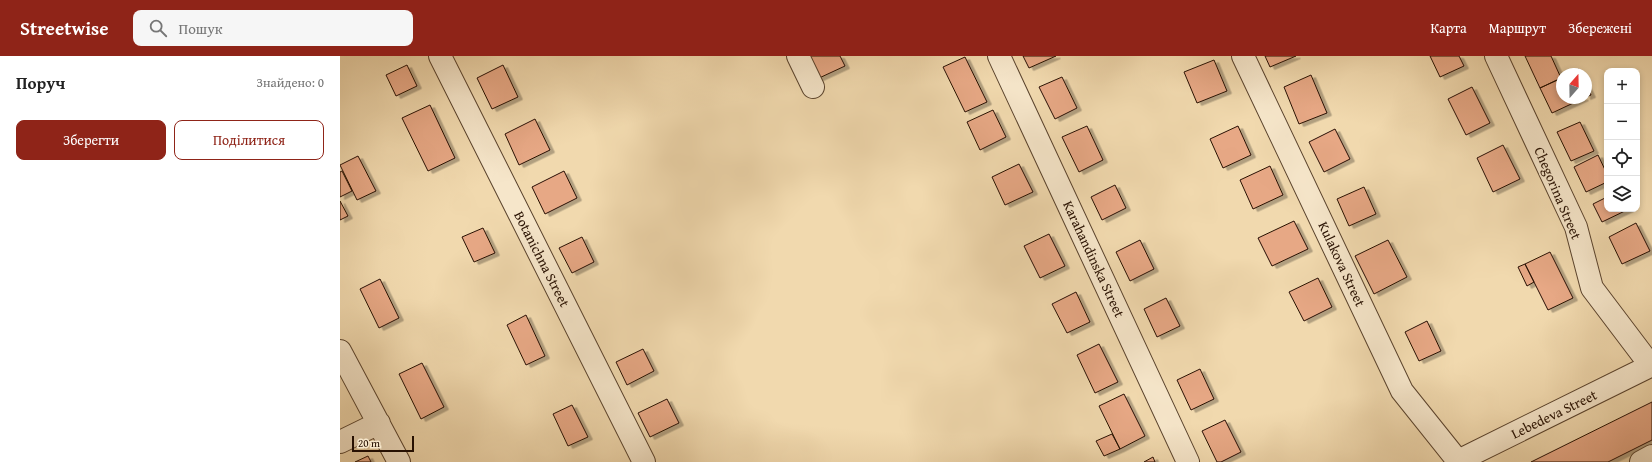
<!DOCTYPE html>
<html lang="uk">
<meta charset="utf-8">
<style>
body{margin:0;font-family:"Gentium Book Plus",serif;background:#f6f6f6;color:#222}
.controls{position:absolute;right:12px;top:12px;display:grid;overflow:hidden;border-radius:8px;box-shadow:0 2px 6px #0003}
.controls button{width:36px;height:36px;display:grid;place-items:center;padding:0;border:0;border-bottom:1px solid #e0e0e0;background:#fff;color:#222;font:20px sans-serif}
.compass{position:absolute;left:1216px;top:12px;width:36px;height:36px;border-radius:50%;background:#fff;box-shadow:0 2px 6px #0003;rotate:20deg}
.scale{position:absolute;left:12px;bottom:10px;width:62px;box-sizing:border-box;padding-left:4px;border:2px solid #281102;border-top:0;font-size:11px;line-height:14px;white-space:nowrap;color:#281102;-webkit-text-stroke:3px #f6e6ca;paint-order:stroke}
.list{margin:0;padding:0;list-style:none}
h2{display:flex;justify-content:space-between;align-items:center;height:52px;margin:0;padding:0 16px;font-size:17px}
h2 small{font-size:13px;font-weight:400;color:#767676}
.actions{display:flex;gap:8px;padding:12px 16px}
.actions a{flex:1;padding:9px 0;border:1px solid #8f2418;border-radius:8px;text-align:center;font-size:14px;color:#8f2418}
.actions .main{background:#8f2418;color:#fff}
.icon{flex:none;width:22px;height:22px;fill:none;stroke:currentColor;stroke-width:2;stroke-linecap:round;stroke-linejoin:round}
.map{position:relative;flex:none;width:1312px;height:406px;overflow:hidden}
header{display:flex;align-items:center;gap:24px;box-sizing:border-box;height:56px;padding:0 20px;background:#8f2418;color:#fff}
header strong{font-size:19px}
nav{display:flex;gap:22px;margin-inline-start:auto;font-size:14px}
.search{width:280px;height:36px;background:#f6f6f6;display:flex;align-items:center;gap:10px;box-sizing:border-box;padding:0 14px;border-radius:8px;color:#767676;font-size:15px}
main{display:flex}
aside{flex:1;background:#fff}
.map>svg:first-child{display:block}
.building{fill:#e7a885;stroke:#281102;filter:url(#shadow)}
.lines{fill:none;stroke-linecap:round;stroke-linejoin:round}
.minor-casing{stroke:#5a432d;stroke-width:24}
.minor{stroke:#f6e6ca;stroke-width:22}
.labels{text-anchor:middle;stroke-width:3;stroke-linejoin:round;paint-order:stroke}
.street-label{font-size:14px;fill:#281102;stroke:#f6e6ca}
</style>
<header>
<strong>Streetwise</strong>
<div class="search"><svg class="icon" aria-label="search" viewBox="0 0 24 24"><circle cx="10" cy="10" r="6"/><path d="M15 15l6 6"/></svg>Пошук</div>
<nav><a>Карта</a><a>Маршрут</a><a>Збережені</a></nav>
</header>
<main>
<aside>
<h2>Поруч<small>Знайдено: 0</small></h2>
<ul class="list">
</ul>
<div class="actions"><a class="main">Зберегти</a><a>Поділитися</a></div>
</aside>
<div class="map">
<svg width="1312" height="406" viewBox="0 0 1312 406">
<defs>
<filter id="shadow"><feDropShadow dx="4.5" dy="2.5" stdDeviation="0" flood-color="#0004"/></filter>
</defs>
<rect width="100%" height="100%" fill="#f1d9ae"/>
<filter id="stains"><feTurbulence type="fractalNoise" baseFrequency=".005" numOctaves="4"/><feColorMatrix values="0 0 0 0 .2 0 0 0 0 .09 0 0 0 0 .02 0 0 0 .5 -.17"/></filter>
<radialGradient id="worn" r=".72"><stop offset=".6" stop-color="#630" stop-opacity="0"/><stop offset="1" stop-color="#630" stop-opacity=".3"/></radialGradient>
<path class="building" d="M465,0H500L505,10L477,23Z
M683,0H716L689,12Z
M925,0H956L930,11Z
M1090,0H1119L1124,10L1100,21Z
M1185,0H1211L1221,22L1200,32Z
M625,1L647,46L625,56L603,11Z
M874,4L887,35L857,47L844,16Z
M67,9L77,30L56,40L46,19Z
M163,9L178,41L152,53L137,22Z
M1239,13L1241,18H1229Z
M971,19L987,57L959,68L944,31Z
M722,21L737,52L715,63L699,31Z
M1222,22V42H1244L1212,57L1200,32Z
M1246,28L1251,39L1246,41Z
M1132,31L1150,67L1126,79L1108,43Z
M90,49L115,102L88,115L62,62Z
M653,54L666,81L640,94L627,66Z
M195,63L210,94L179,109L165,78Z
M1240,66L1254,95L1231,105L1217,76Z
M747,70L763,104L739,116L722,81Z
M898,70L911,99L883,112L870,83Z
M995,73L1010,103L984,116L969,86Z
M1163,89L1180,123L1153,136L1137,102Z
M1258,99L1267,118V126L1246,136L1234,111Z
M18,100L36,135L17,144L0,109Z
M679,108L693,136L665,149L652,121Z
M930,110L943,139L913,153L900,124Z
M2,115L12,135L0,141V116Z
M224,115L237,142L205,158L192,131Z
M775,129L786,152L762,164L751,141Z
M1024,131L1036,158L1009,170L997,143Z
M1267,141V153H1289L1262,166L1253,148Z
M0,145L8,160L0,164Z
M954,165L968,193L932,210L918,182Z
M1296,167L1310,195L1282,208L1269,181Z
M143,172L155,197L134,206L122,181Z
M709,178L725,210L700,222L684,190Z
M242,181L254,206L232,217L219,192Z
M800,184L814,213L790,225L776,196Z
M1048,184L1067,221L1034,238L1015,200Z
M1210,196L1233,242L1208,254L1185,208Z
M1185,208L1194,226L1187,230L1178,211Z
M978,222L992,251L964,265L949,236Z
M40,223L59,262L39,272L20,233Z
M736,236L750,266L727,277L712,248Z
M826,242L840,270L817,281L804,253Z
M186,259L205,300L186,309L167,269Z
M1087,265L1101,295L1079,305L1065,276Z
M759,288L778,326L755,337L737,299Z
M303,293L314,315L287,329L276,306Z
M82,307L104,351L81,363L59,318Z
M860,313L874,343L851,354L837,324Z
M784,338L805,380L780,393L759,350Z
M327,343L339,367L310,381L298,357Z
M1312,346V384L1268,406H1191Z
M232,349L248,381L228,390L213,358Z
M885,364L901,396L881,406H877L862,375Z
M772,378L780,393L764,400L756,385Z
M28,400L31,406H15Z
M813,401L815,406H804Z"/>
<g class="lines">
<g class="minor-casing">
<path id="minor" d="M100,0L304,406
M458,0L473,31
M659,0L848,406
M903,0L1062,335L1118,405
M1156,0L1236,171L1252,232L1311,310
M0,295L59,406
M0,386L39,367
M1116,406L1312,309
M1301,406L1312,400"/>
</g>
<use href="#minor" class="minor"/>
</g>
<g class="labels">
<g class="street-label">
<text transform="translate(1218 137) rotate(67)" y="5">Chegorina Street</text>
<text transform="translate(202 203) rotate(63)" y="5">Botanichna Street</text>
<text transform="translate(754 203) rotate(65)" y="5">Karahandinska Street</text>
<text transform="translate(1002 208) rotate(65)" y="5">Kulakova Street</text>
<text transform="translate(1214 358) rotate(-26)" y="5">Lebedeva Street</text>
</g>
</g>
<rect width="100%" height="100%" filter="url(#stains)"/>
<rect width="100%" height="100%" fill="url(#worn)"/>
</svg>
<div class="controls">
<button>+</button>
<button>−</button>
<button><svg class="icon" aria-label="locate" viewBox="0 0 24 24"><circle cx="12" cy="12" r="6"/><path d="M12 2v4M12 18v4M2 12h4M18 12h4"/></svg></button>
<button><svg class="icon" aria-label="layers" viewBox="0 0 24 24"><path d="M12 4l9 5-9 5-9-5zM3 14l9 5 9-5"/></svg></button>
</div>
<svg class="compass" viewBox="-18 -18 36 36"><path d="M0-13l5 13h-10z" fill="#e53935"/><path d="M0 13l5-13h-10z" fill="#767676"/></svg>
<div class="scale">20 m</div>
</div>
</main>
